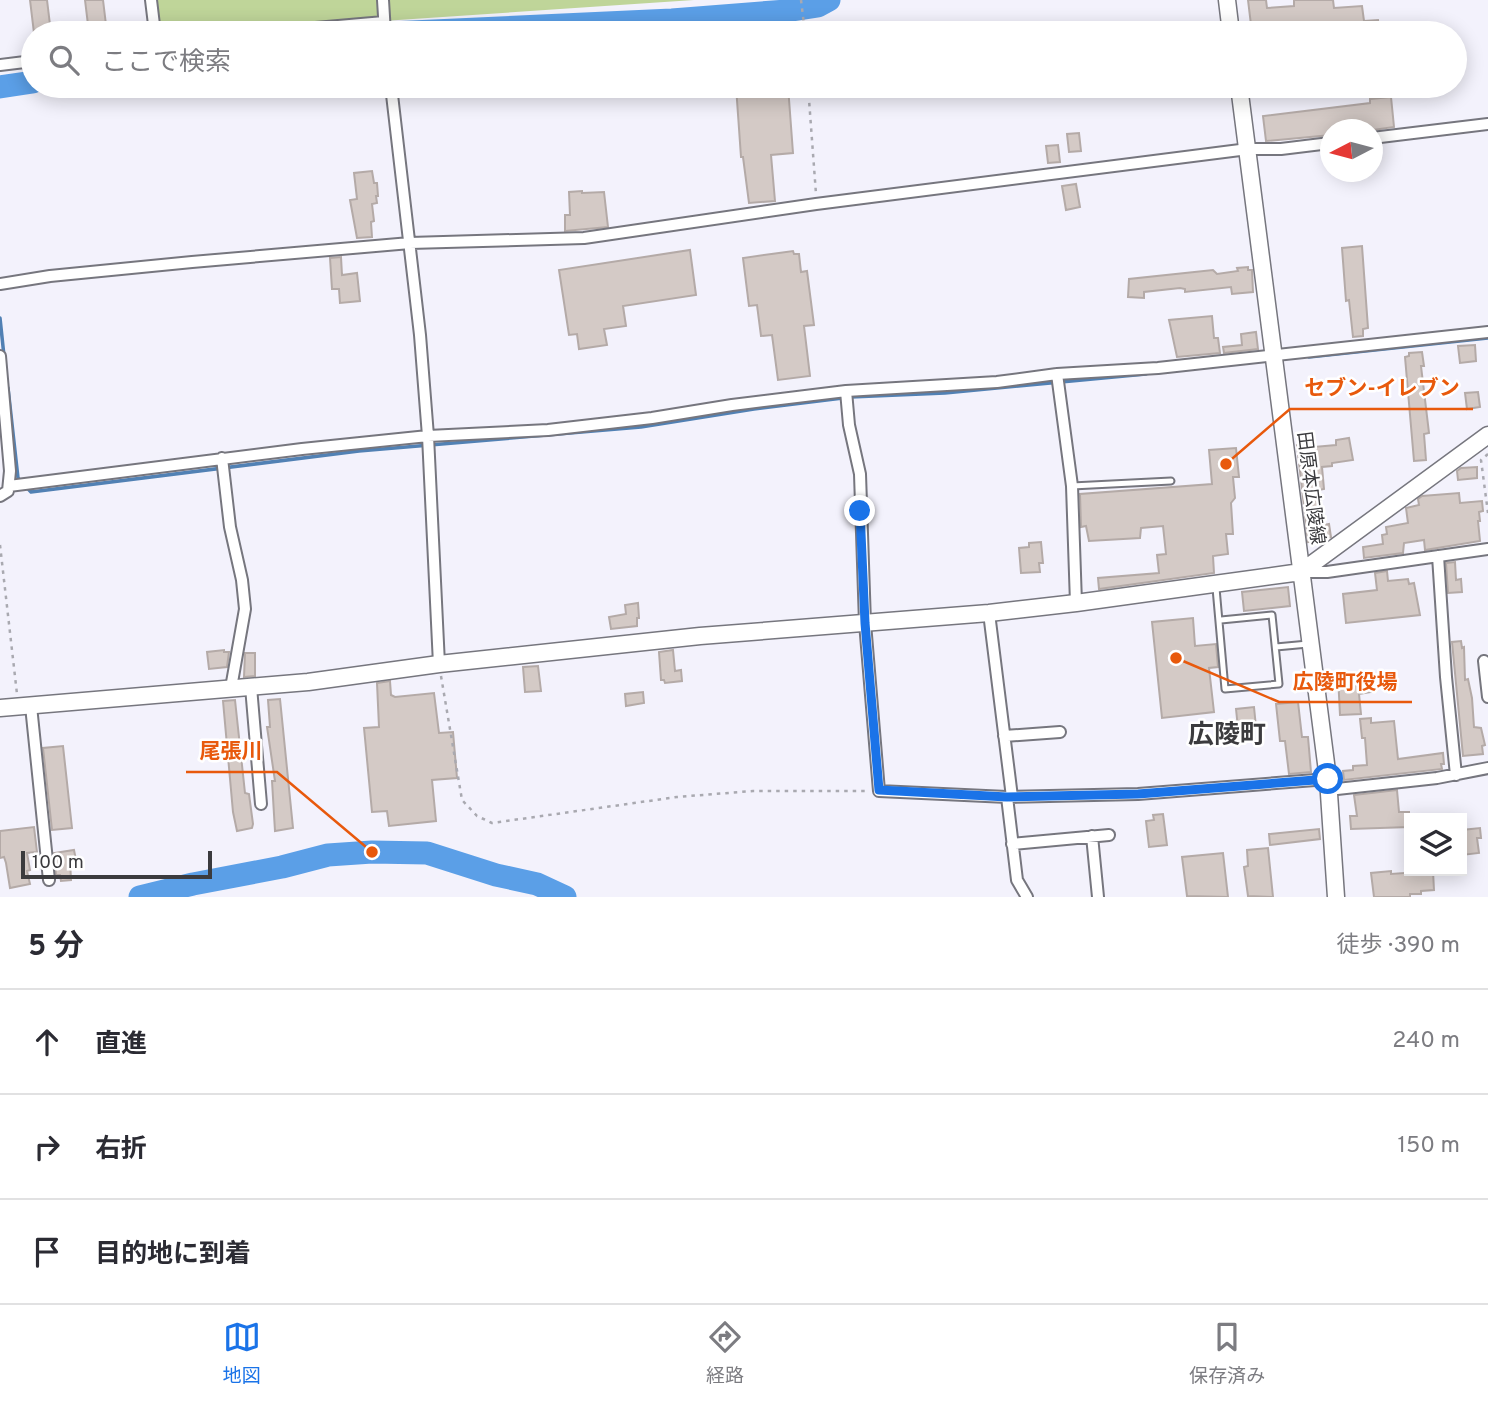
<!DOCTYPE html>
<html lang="ja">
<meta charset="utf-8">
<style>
body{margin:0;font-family:Overpass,"Noto Sans JP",sans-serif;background:#f2f2f3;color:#2b2b33}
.controls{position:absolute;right:21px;bottom:21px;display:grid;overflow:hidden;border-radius:0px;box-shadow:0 4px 18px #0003}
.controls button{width:63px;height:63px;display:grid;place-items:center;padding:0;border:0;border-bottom:2px solid #e1e1e2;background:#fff;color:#2b2b33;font:35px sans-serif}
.compass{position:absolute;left:1320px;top:119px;width:63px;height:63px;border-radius:50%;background:#fff;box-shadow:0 4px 18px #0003;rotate:264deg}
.scale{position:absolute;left:21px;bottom:18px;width:191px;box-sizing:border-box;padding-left:7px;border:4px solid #3b3b3e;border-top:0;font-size:19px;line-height:24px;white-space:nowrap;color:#3b3b3e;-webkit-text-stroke:5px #fff;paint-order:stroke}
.stop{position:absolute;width:21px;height:21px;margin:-16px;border:5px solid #1a73e8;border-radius:50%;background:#fff}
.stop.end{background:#1a73e8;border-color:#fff;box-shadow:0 2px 7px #0008}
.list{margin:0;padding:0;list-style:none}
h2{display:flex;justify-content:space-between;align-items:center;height:91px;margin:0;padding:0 28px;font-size:30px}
h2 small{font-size:23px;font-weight:400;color:#7c7c81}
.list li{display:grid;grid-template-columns:46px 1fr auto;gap:21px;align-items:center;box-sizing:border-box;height:105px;padding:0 28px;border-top:2px solid #e1e1e2}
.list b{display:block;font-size:26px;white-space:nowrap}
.list em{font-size:23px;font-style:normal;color:#7c7c81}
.icon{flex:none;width:38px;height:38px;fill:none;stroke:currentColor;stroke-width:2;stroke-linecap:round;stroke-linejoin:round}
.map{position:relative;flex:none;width:1488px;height:897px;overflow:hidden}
.search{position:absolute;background:#fff;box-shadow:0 4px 18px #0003;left:21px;right:21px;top:21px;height:77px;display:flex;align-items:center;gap:18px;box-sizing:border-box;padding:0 24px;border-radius:38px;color:#7c7c81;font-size:26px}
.sheet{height:406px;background:#fff}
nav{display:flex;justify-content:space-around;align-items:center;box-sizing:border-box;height:98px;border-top:2px solid #e1e1e2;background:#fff;font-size:19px;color:#7c7c81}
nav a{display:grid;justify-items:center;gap:4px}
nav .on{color:#1a73e8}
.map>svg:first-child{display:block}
.green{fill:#bfd599}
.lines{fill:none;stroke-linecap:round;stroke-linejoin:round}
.stream{stroke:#5181b4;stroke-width:3.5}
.river{stroke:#5b9fe7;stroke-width:23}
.building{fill:#d4cac6;stroke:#b4aaa7;stroke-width:2}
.lane-casing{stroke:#76767e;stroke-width:9}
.street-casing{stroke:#76767e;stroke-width:14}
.secondary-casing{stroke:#76767e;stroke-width:19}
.path{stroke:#a9a9b0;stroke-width:2.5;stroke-dasharray:3.5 5;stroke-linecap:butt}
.lane{stroke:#fff;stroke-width:5}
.street{stroke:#fff;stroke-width:10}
.secondary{stroke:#fff;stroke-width:16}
.route{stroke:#1a73e8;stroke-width:9}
.labels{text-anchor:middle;stroke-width:5;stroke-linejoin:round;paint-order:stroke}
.street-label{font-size:19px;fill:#3b3b3e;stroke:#fff}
.district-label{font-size:26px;font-weight:bold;fill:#3b3b3e;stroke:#fff}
.leader{fill:none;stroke:#e8590c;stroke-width:2.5}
.callout-dot{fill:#e8590c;stroke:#fff;stroke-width:2.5}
.callout-label{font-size:21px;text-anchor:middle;font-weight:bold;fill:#e8590c;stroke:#fff;stroke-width:5;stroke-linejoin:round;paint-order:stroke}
</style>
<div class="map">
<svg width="1488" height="897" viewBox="0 0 1488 897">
<rect width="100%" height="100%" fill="#f3f2fc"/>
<path class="green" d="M147,0H694L383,21L299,33H152Z"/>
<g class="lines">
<path class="stream" d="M0,318L4,356
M1309,357L1488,338
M8,388L18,478L31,492L359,451L641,427L754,409L851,397L945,393L1146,374"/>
<path class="river" d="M390,33L672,20L786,11L818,6L829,0
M0,87L33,82
M140,897L193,884L282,867L328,855L372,852L427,853L496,875L537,884L565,897"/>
</g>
<path class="building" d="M30,0H47L51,33H34Z
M85,0H103L107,33H89Z
M1248,0H1266L1267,8L1294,6V0H1333L1334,8L1362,6L1364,21L1378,20L1379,32L1252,33Z
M1219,23L1220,33H1189V26Z
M736,86H788L793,153L771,155L775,201L749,203L743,157H741Z
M1391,97L1394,127L1373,130H1331V135L1266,141L1263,116L1370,103V99Z
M1079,133L1081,151L1069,152L1067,134Z
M1058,145L1060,162L1048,163L1046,146Z
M372,171L374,183H377L378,196H376L377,203L372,204L374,221L371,222L372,237L357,238L350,200L357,199L354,173Z
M1076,184L1080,207L1066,210L1062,186Z
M582,191V193L604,192L608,227L565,231V215H570L569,192Z
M1362,246L1368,328L1363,329V336L1353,337L1349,300L1346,301L1342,248Z
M690,250L696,295L623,306L626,326L604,329L607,345L579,349L577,334L569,335L559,270Z
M793,251L794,254H799L801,272L807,271L814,325L804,326L810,376L778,380L772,335L761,336L757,305L749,306L743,258Z
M341,257L342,275L357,273L360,301L340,303L339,289H332L330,258Z
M1248,267V270H1252L1253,292L1232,294L1231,287L1185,292V289L1180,288L1144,292V298L1128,297L1129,279L1213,270L1217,274L1238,271L1237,268Z
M1212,316L1214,338H1218L1220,353L1177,357L1169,320Z
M1256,332L1258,349L1224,353L1223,347L1242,345L1241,334Z
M1475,345L1476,361L1460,363L1458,346Z
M1422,352L1424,366H1421L1429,433L1424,434L1426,460L1414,461L1405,357L1409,356V353Z
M1478,392L1480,407L1467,409L1465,393Z
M1312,436L1314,447L1336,445V440L1349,438L1353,460L1332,463V466L1322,467L1324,489L1319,490L1322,512L1324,525L1329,524L1331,537L1308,542L1297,445L1303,444L1302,437Z
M1236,448L1239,477H1233L1235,498L1231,503L1233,534H1226L1228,554L1213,556L1214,573L1099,589L1098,578L1159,573L1157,555L1166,554L1163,526L1141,528L1140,538L1089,541L1086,526L1081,527L1080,494L1212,484L1209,450Z
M1477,467V478L1458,480L1457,471L1461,468Z
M1459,493L1460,503L1482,501L1483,511L1479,512L1480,521H1478L1480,541L1425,550L1424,540L1404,543L1403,553L1364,558L1363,547L1383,544L1382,535L1387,534L1386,527L1408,523L1406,508L1419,505L1418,499L1422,496Z
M1041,542L1043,563H1039L1040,572L1021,573L1019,548L1029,547V543Z
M1455,562L1456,580L1461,579L1462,592L1448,593L1446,563Z
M1387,571L1388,581L1408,579L1409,584L1414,583L1420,615L1346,623L1343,594L1377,590L1375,573Z
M1288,587L1290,606L1244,611L1242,592Z
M638,603L639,618H637V626L611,629L609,617L626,614L625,605Z
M1193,618L1195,646L1216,644L1218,667L1209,668L1214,712L1162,718L1152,622Z
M1461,641L1462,648L1464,647L1465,680L1468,679L1472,698L1474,727L1481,728L1485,745L1482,746L1483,754L1463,756L1452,642Z
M224,650V652H229L227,667L209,669L207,652Z
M673,650L675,671L681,670L682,681L665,683L664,680H661L659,652Z
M245,653H255V676L244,677Z
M538,666L541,691L525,692L523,667Z
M1369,674L1371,692L1359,694L1361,714L1340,715L1338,676Z
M390,681L391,695L395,697L434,693L439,733L453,732L457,778L432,780L436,821L389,826L387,811L372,812L364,728L379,727L377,683Z
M643,692L644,703L626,706L625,694Z
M280,699L293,828L275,831L272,781H275L267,727H270L268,700Z
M235,700L245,793L249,794L253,824L252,828L237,831L233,812L223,701Z
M1298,702L1302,737H1308L1311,772L1289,774L1285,741H1280L1276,704Z
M1254,707L1256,727L1238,728L1236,709Z
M1371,718V723L1394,721L1398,759L1443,753L1444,764H1441L1442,769L1344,780L1343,771L1353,770V766L1367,765L1365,738H1362L1360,719Z
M63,746L72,828L52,830L43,748Z
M1397,790L1399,812H1409V827L1351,829L1350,816H1357L1354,795Z
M1163,814L1167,845L1149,847L1146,821L1154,820L1153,815Z
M34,827L37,852L27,853L30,870L27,871L30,884L10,888L6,863L4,857L0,858V831Z
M1480,828L1481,838H1477L1479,853L1462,855V830Z
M1319,829L1320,839L1270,845L1269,834Z
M1268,848L1273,897L1248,896L1244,867L1248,866L1247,850Z
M74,850L76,860H70L71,880L61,881L60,875H56L54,853Z
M1223,853L1228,897L1187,896L1182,857Z
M1391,871V874L1433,871L1434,890L1421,891V894H1410V897H1374L1371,873Z"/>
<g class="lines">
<g class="lane-casing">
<path id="lane" d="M1072,486L1171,481
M1216,588L1225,689L1279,684L1272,615L1221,620
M1276,647L1308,644"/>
</g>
<g class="street-casing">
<path id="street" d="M151,0L155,33
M383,0L385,33
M258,33L384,22
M0,65L33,61
M391,86L420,335L428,436L439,664
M1372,138L1488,124
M0,284L50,276L192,262L410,243L584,238L816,204L1248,149H1281L1330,143
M0,356L10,471L8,491L0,496
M1057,374L1072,486L1076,603
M846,391L849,425L860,474L865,623L879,791L1007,797L1138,794L1328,779
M222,458L230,527L242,580L245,609L231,688
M9,486L302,449L428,436L548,430L652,418L732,405L846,391L997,382L1057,374L1158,368L1488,332
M1438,556L1446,677L1456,775
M1301,572H1327L1488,549
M989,613L1012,797
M1484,661L1488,697
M251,687L261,804
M31,706L49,880
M1004,736L1060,732
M1328,790L1437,778L1488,768
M1007,797L1017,880L1027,897
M1092,836L1098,897
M1012,844L1109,835"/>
</g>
<g class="secondary-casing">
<path id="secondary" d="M1227,0L1231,33
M1239,86L1328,779L1336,897
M0,708L308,682L439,664L700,636L989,613L1076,603L1301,572L1488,435"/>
</g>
<path class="path" d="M801,0L805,33
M808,86L816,194
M1488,454L1481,460L1488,513
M0,545L17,694
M441,676L462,800L477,816L492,823L677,797L753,791H868"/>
<use href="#lane" class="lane"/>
<use href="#street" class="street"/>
<use href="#secondary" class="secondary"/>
</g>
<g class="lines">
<path class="route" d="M860,511L865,623L879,790L1007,797L1138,794L1328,779"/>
</g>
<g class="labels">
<g class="street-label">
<text transform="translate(1312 488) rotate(83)" y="7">田原本広陵線</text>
</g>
<g class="district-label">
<text x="1227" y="743">広陵町</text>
</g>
</g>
<path class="leader" d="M1226 464L1290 409H1473M1176 658L1279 702H1412M372 852L277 772H186"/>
<g class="callout-dot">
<circle cx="1226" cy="464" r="7"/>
<circle cx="1176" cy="658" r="7"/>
<circle cx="372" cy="852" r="7"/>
</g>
<g class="callout-label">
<text x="1382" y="395">セブン-イレブン</text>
<text x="1345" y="689">広陵町役場</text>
<text x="231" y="758">尾張川</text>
</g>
</svg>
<div class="controls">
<button><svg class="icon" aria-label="layers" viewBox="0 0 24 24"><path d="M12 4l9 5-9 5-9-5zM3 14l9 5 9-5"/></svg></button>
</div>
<svg class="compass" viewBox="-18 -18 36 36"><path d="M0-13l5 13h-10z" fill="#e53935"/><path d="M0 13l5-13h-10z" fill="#7c7c81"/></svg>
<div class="scale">100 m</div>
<div class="stop" style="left:1328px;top:779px"></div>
<div class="stop end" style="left:860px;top:511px"></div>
<div class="search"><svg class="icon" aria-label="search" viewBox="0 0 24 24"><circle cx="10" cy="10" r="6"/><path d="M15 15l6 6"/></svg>ここで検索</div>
</div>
<section class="sheet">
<h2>5 分<small>徒歩 · 390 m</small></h2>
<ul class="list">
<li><svg class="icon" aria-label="ahead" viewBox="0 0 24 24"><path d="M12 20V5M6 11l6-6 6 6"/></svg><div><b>直進</b></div><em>240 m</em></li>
<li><svg class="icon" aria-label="right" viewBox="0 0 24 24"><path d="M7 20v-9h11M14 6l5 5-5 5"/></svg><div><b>右折</b></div><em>150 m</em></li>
<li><svg class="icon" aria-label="arrive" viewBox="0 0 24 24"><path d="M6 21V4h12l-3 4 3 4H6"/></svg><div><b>目的地に到着</b></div></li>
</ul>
</section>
<nav>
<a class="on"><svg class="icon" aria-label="map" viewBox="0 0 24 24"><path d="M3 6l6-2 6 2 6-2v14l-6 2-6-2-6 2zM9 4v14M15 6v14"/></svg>地図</a>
<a><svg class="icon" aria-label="directions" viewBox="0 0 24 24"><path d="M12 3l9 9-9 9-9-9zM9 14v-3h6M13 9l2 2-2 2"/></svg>経路</a>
<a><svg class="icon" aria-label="saved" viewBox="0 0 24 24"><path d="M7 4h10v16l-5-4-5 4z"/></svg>保存済み</a>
</nav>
